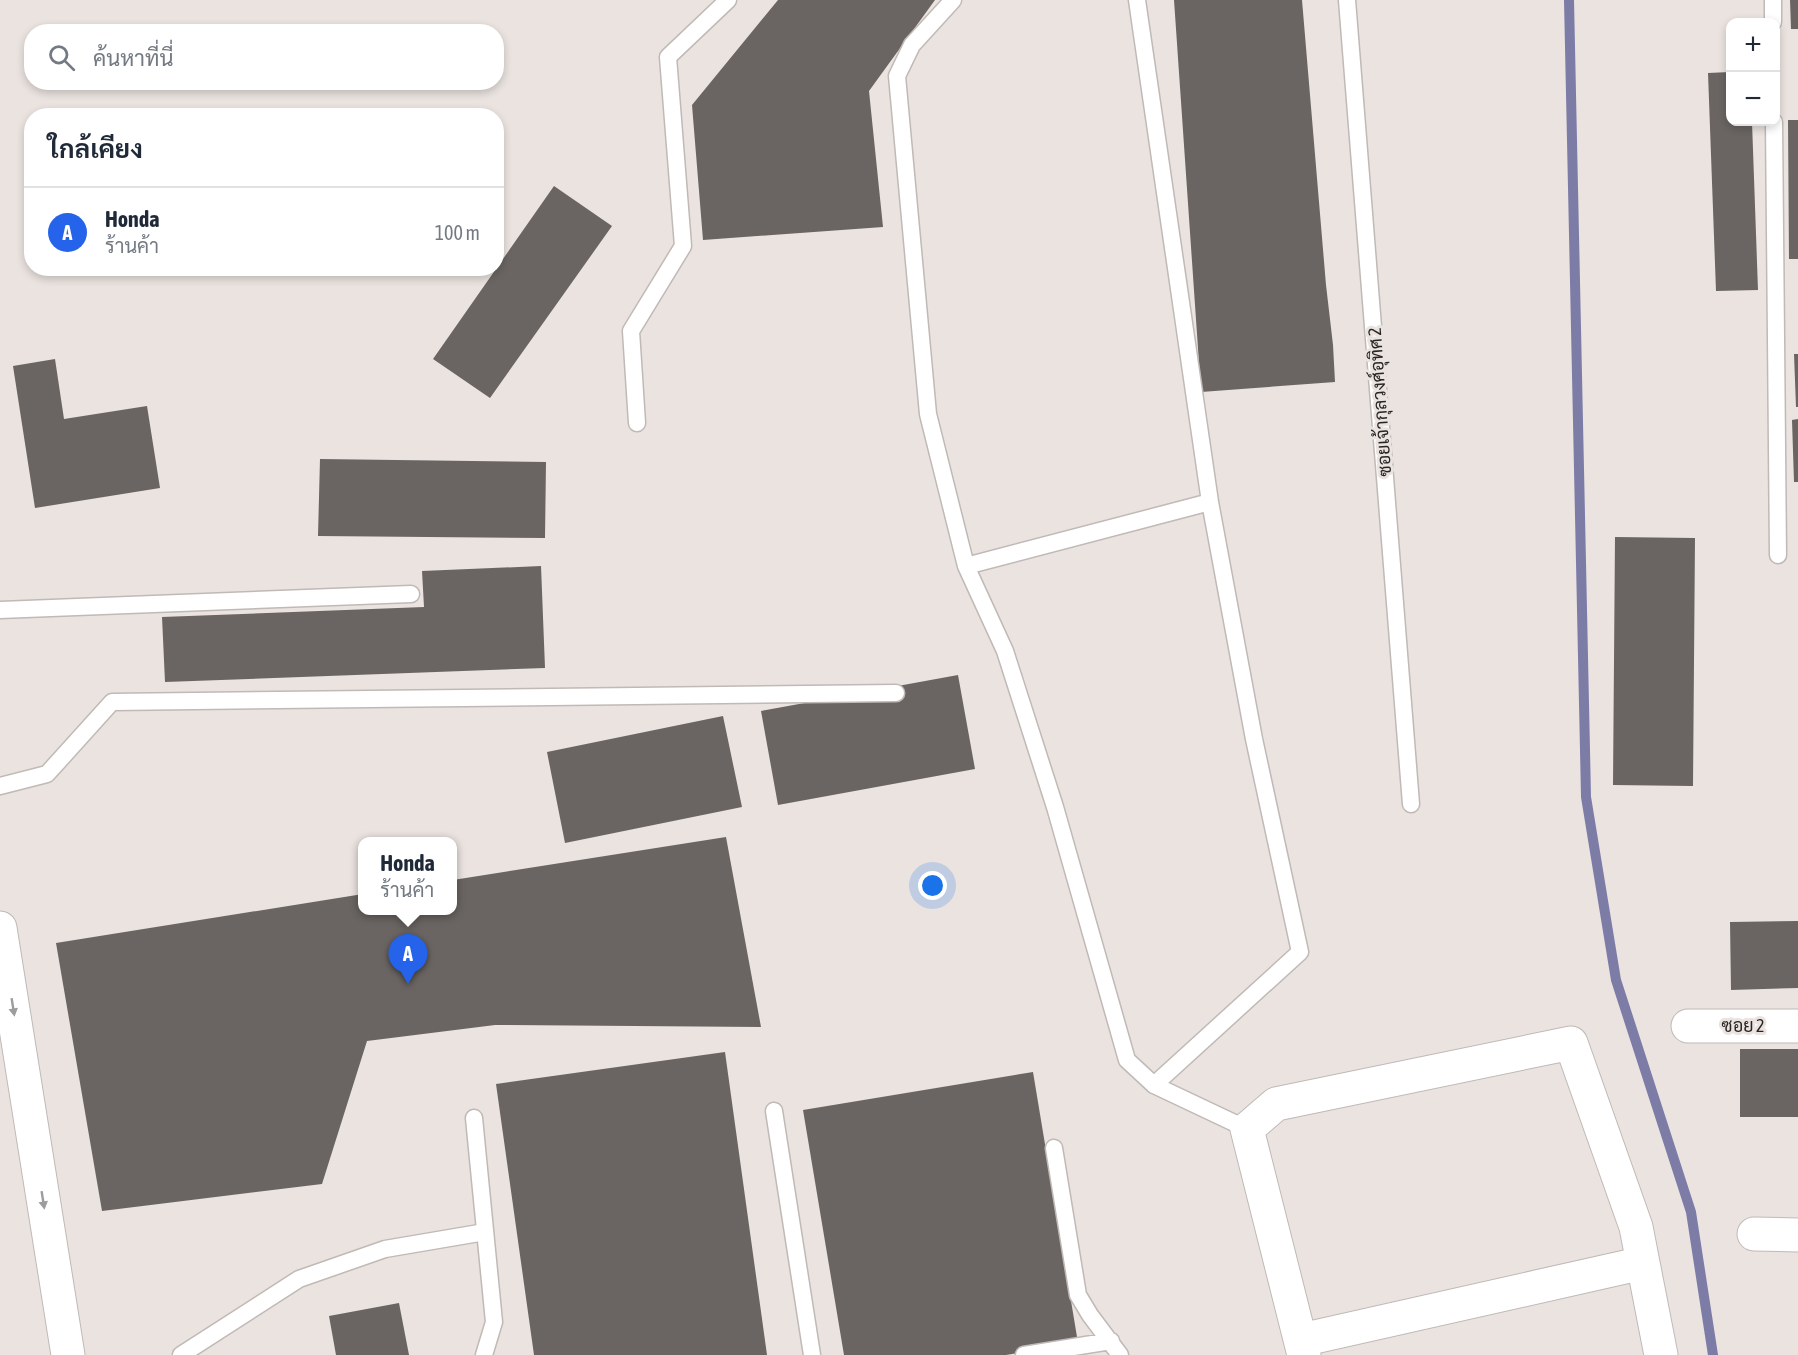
<!DOCTYPE html>
<html lang="th">
<meta charset="utf-8">
<style>
body{margin:0;font-family:"Asap Condensed",Sarabun,sans-serif;background:#f2f2f3;color:#1f2937}
.controls{position:absolute;right:18px;top:18px;display:grid;overflow:hidden;border-radius:12px;box-shadow:0 3px 9px #0003}
.controls button{width:54px;height:54px;display:grid;place-items:center;padding:0;border:0;border-bottom:2px solid #e0e1e3;background:#fff;color:#1f2937;font:30px sans-serif}
.you{position:absolute;left:933px;top:886px;width:21px;height:21px;margin:-15px;border:4px solid #fff;border-radius:50%;background:#1a73e8;box-shadow:0 0 0 9px #1a73e833}
.badge{display:grid;place-items:center;width:39px;height:39px;border-radius:50%;background:#2563eb;color:#fff;font-size:20px;font-weight:700}
.pin{position:absolute;translate:-50% -50px;filter:drop-shadow(0 2px 3px #0008)}
.pin::after{content:'';position:absolute;top:32px;width:21px;height:18px;background:inherit;clip-path:polygon(0 0,100% 0,50% 100%)}
.popup{position:absolute;left:358px;top:837px;width:99px;height:78px;box-sizing:border-box;display:grid;place-content:center;border-radius:12px;background:#fff;filter:drop-shadow(0 2px 4px #0005);font-size:20px;white-space:nowrap;color:#747a83}
.popup b{font-size:22px;color:#1f2937}
.popup::after{content:'';position:absolute;left:50%;top:100%;margin-left:-12px;border:12px solid transparent;border-top-color:#fff}
.list{margin:0;padding:0;list-style:none}
h2{display:flex;justify-content:space-between;align-items:center;height:78px;margin:0;padding:0 24px;font-size:26px}
h2 small{font-size:20px;font-weight:400;color:#747a83}
.list li{display:grid;grid-template-columns:39px 1fr auto;gap:18px;align-items:center;box-sizing:border-box;height:90px;padding:0 24px;border-top:2px solid #e0e1e3}
.list b{display:block;font-size:22px;white-space:nowrap}
.list p{margin:0;font-size:20px;white-space:nowrap;color:#747a83}
.list em{font-size:20px;font-style:normal;color:#747a83}
.icon{flex:none;width:33px;height:33px;fill:none;stroke:currentColor;stroke-width:2;stroke-linecap:round;stroke-linejoin:round}
.map{position:relative;flex:none;width:1798px;height:1355px;overflow:hidden}
.search{position:absolute;background:#fff;box-shadow:0 3px 9px #0003;left:24px;top:24px;width:480px;height:66px;display:flex;align-items:center;gap:15px;box-sizing:border-box;padding:0 21px;border-radius:24px;color:#747a83;font-size:22px}
.panel{position:absolute;background:#fff;box-shadow:0 3px 9px #0003;left:24px;top:108px;width:480px;height:168px;border-radius:24px}
.map>svg:first-child{display:block}
.lines{fill:none;stroke-linecap:round;stroke-linejoin:round}
.stream{stroke:#7c7ca7;stroke-width:10}
.building{fill:#6a6562}
.lane-casing{stroke:#c0b9b6;stroke-width:19}
.street-casing{stroke:#c0b9b6;stroke-width:35}
.secondary-casing{stroke:#c0b9b6;stroke-width:35}
.lane{stroke:#fff;stroke-width:16}
.street{stroke:#fff;stroke-width:33}
.secondary{stroke:#fff;stroke-width:33}
.oneway{fill:#9e9d9c}
.labels{text-anchor:middle;stroke-width:6;stroke-linejoin:round;paint-order:stroke}
.street-label{font-size:18px;fill:#272524;stroke:#eae3e0}
</style>
<div class="map">
<svg width="1798" height="1355" viewBox="0 0 1798 1355">
<rect width="100%" height="100%" fill="#eae3e0"/>
<g class="lines">
<path class="stream" d="M1569,0L1586,797L1616,980L1691,1212L1713,1355"/>
</g>
<path class="building" d="M778,0H935L869,91L883,227L703,240L692,105Z
M1174,0H1302L1326,285L1333,345L1335,382L1201,392Z
M1790,0H1798V29H1791Z
M1730,72V122H1752L1758,290L1716,291L1708,73Z
M1788,120H1798V259H1789Z
M554,186L612,226L490,398L433,359Z
M1794,354H1798V407H1796Z
M55,359L64,419L147,406L160,488L35,508L13,366Z
M1798,419V482H1794L1792,420Z
M320,459L546,462L545,538L318,536Z
M1615,537L1695,538L1693,786L1613,785Z
M541,566L545,668L165,682L162,617L424,607L422,571Z
M958,675L975,769L778,805L761,711Z
M723,716L742,807L565,843L547,752Z
M726,837L761,1027L495,1025L367,1041L322,1184L102,1211L56,943L363,894V910H453V880Z
M1798,921V988L1731,990L1730,922Z
M1740,1049H1798V1117H1740Z
M725,1052L767,1355H534L496,1084Z
M1033,1072L1078,1343L1006,1355H844L803,1110Z
M399,1303L409,1355H336L329,1316Z"/>
<g class="lines">
<g class="lane-casing">
<path id="lane" d="M953,0L912,45L897,76L928,414L966,566L1005,651L1055,807L1127,1060L1154,1085L1247,1129
M1137,0L1210,502L1254,739L1300,952L1154,1085
M1347,0L1411,804
M1773,0V22
M1774,122L1778,555
M637,423L631,331L683,246L668,57L728,0
M966,566L1210,502
M0,610L411,594
M0,786L47,774L112,702L896,693
M774,1111L812,1355
M474,1118L494,1322L484,1355
M1054,1148L1078,1295L1090,1315L1120,1355
M181,1355L299,1279L385,1249L485,1232
M1024,1355L1111,1341"/>
</g>
<g class="street-casing">
<path id="street" d="M1688,1026H1798
M1754,1234L1798,1235
M1301,1340L1643,1263
M1304,1355L1247,1129L1276,1104L1571,1043L1636,1227L1661,1355"/>
</g>
<g class="secondary-casing">
<path id="secondary" d="M0,928L68,1355"/>
</g>
<use href="#lane" class="lane"/>
<use href="#street" class="street"/>
<use href="#secondary" class="secondary"/>
</g>
<defs><path id="oneway-solid" d="M-6-.8H1V-3.2L6.5 0L1 3.2V.8H-6Z" transform="scale(1.5)"/></defs>
<g class="oneway">
<use href="#oneway-solid" transform="translate(13 1007) rotate(81)"/>
<use href="#oneway-solid" transform="translate(43 1200) rotate(81)"/>
</g>
<g class="labels">
<g class="street-label">
<text transform="translate(1380 402) rotate(-94)" y="6">ซอยเจ้ากุลวงศ์อุทิศ 2</text>
<text x="1743" y="1032">ซอย 2</text>
</g>
</g>
</svg>
<div class="controls">
<button>+</button>
<button>−</button>
</div>
<div class="you"></div>
<div class="pin badge" style="left:408px;top:984px">A</div>
<div class="popup"><b>Honda</b>ร้านค้า</div>
<div class="search"><svg class="icon" aria-label="search" viewBox="0 0 24 24"><circle cx="10" cy="10" r="6"/><path d="M15 15l6 6"/></svg>ค้นหาที่นี่</div>
<section class="panel">
<h2>ใกล้เคียง<small></small></h2>
<ul class="list">
<li><span class="badge">A</span><div><b>Honda</b><p>ร้านค้า</p></div><em>100 m</em></li>
</ul>
</section>
</div>
